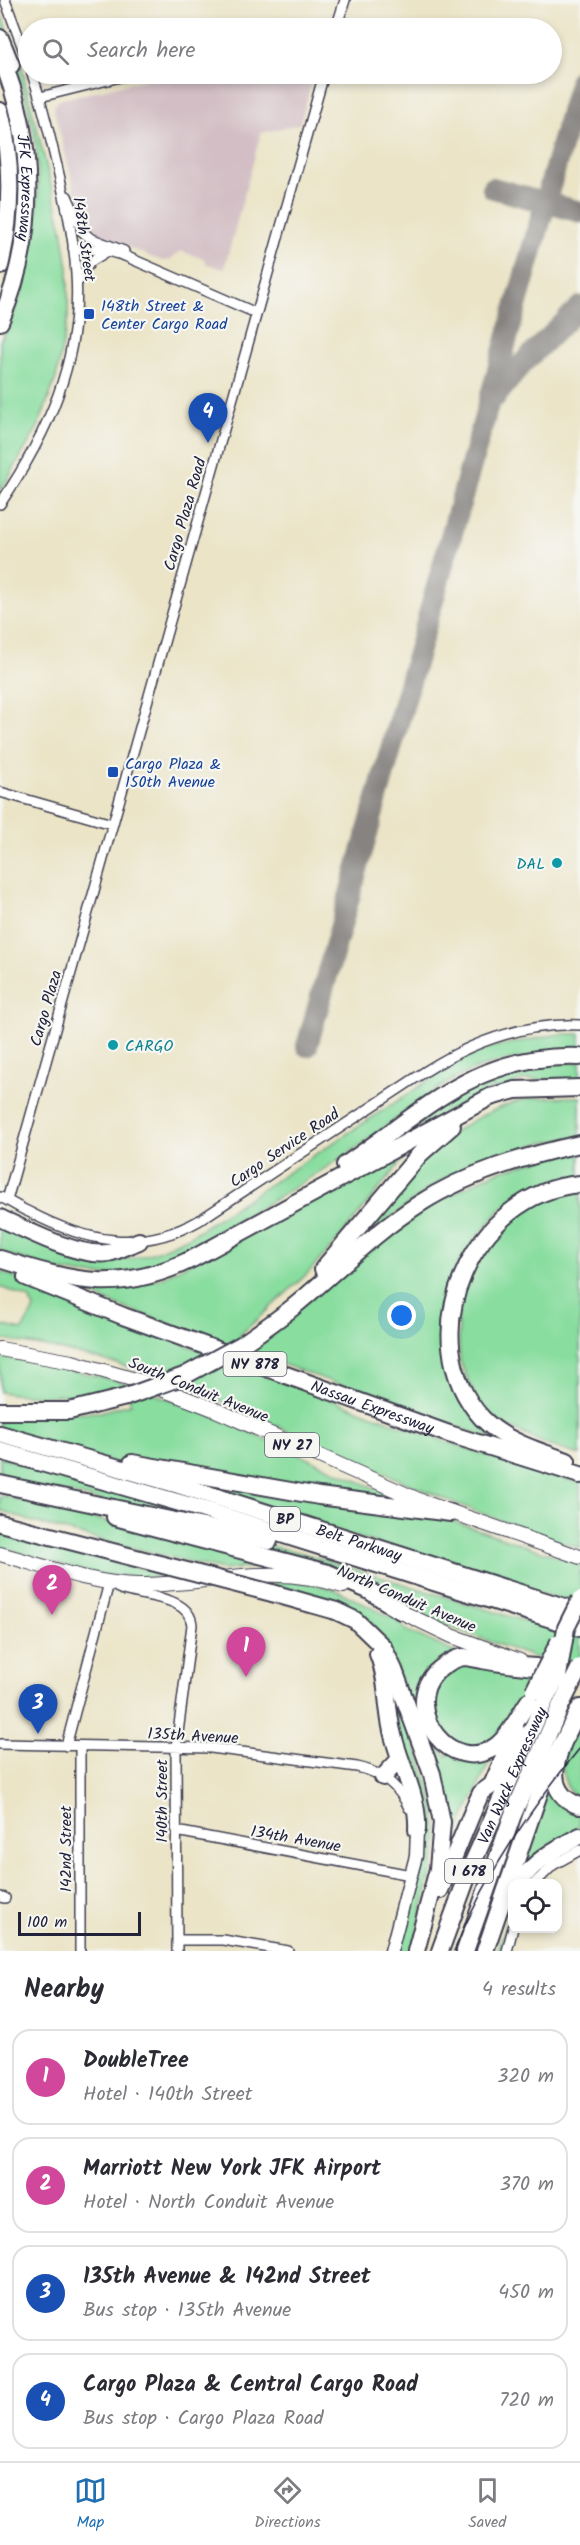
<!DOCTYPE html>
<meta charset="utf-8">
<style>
body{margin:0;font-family:Kalam,sans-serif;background:#f7f7f7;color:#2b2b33}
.controls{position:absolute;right:18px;bottom:18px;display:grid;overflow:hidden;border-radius:12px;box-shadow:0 3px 9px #0003}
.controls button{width:54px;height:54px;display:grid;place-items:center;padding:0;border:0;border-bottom:2px solid #e1e1e2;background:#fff;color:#2b2b33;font:30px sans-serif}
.scale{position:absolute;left:18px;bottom:15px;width:123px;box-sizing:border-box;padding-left:6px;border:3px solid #22223b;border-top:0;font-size:16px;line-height:21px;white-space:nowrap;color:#22223b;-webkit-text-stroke:4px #f6f6f2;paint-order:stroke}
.you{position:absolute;left:402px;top:1316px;width:21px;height:21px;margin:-15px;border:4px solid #fff;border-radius:50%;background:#1a73e8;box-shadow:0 0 0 9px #1a73e833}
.badge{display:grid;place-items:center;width:39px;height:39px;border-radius:50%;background:#1f6fb2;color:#fff;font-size:20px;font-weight:700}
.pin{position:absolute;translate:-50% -50px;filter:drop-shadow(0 2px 3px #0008)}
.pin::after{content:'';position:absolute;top:32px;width:21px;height:18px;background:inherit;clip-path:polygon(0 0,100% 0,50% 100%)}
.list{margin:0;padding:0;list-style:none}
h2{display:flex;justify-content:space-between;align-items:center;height:78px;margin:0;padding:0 24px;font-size:26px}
h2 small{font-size:20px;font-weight:400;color:#7c7c81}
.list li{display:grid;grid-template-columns:39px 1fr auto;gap:18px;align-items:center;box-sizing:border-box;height:96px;margin:0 12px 12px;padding:0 12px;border:2px solid #e1e1e2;border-radius:18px}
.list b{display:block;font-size:22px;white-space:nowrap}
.list p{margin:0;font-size:20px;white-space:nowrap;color:#7c7c81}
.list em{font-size:20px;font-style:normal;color:#7c7c81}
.icon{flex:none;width:33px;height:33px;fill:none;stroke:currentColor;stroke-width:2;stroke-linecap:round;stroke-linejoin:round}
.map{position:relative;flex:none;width:580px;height:1951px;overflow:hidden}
.search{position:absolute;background:#fff;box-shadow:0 3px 9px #0003;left:18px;right:18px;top:18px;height:66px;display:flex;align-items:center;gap:15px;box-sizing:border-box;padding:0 21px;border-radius:33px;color:#7c7c81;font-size:22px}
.sheet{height:510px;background:#fff}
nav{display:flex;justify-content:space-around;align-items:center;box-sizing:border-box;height:84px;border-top:2px solid #e1e1e2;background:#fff;font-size:16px;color:#7c7c81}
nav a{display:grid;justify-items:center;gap:3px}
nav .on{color:#1f6fb2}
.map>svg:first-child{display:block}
.industrial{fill:#d2bec4}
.green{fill:#88dd9f;stroke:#55806d;stroke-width:1.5}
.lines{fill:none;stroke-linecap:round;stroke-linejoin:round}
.taxiway{stroke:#868381;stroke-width:22}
.street-casing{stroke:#403f50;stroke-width:12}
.secondary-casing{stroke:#403f50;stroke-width:15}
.primary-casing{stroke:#403f50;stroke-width:16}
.highway-casing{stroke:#403f50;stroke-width:20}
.street{stroke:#fff;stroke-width:9}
.secondary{stroke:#fff;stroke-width:12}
.primary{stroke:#fff;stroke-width:14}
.highway{stroke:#fff;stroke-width:16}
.tram{stroke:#22223b;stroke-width:1.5}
.highway-bridge-casing{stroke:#403f50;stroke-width:20;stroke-linecap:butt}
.highway-bridge{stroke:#fff;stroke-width:16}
.transit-dot{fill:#1a4fb4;stroke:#f6f6f2;stroke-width:2}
.culture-dot{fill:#0f9aa8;stroke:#f6f6f2;stroke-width:2}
.labels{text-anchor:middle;stroke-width:4.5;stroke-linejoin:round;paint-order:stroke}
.shield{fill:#f6f6f2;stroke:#626272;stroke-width:1.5}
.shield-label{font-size:15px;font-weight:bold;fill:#22223b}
.street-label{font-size:16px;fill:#22223b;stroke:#f6f6f2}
.transit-label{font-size:16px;fill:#164399;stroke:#f6f6f2;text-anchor:start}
.culture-label{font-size:16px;fill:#0d838f;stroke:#f6f6f2;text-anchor:end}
</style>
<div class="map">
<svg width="580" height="1951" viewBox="0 0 580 1951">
<rect width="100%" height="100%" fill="#f6f6f2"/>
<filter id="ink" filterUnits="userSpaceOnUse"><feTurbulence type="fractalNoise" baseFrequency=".0167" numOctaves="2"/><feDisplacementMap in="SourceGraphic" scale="12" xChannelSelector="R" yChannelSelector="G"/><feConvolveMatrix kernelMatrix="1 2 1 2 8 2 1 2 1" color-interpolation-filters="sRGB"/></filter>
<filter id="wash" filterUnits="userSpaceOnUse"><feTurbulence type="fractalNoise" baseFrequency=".008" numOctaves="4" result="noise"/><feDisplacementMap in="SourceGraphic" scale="24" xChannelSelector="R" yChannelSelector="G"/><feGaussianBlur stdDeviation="1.35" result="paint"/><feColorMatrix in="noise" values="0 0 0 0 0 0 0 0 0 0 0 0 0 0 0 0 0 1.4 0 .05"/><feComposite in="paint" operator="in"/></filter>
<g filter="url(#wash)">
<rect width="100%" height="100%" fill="#ebe4c7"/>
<path class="industrial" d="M169,74H314L300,124L261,133L224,269L205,263V259L180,251L170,260L163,261L151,257L92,231L83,223L54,110L55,105L59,100Z"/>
<path class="green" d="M0,11L20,61L62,229L68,268V317L56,378L38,427L0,492V341C33,286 48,183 31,121C27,103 22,85 16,68C7,46 0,35 0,11Z
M560,1034H580V1052C542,1057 499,1057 464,1074C426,1093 394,1122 359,1146C317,1175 272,1201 227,1227C193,1248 159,1268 119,1274C78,1280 38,1265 0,1251V1226C37,1240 84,1265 123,1260C146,1257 168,1247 189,1237L457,1062L492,1047Z
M580,1062V1079L524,1080L496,1090L494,1087L384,1144L445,1097L522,1066Z
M580,1097V1136L536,1144L440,1181L357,1242L355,1238C403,1180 440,1125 516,1102C536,1096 559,1098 580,1097Z
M406,1149L408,1153L337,1241L307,1274L240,1335L249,1348L418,1211L496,1172L580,1149V1177H567L524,1193L501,1209L475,1239L459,1261L448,1302L445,1337L491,1437L489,1438L125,1308L67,1285L160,1279Z
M580,1188V1455L547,1445L497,1421L480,1407L460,1361L458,1318L465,1284L481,1248L533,1202Z
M0,1271C107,1315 214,1356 322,1396C407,1428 492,1460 580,1483V1548C487,1519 399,1480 310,1441C271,1424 233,1405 193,1389C131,1365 66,1349 0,1339V1325L22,1330L34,1309L29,1298L0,1287Z
M0,1357L34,1362L127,1383L227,1422L432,1514L580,1564V1597L576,1604L0,1428V1414L100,1412L131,1404L125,1388C83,1396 43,1399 0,1392Z
M0,1457L195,1514L248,1532L0,1479Z
M0,1495L83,1515L290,1571L255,1567L222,1570L81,1535L30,1521L0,1510Z
M178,1524L302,1553L580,1638V1674L439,1623L378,1592Z
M0,1533L175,1577H134L94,1574L0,1547Z
M274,1579L310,1583L334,1589L397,1620L406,1630L458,1654L441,1659L423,1729L434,1744L447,1756L449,1753L490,1760L451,1848L446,1802L389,1648L371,1623L341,1604L273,1585Z
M460,1663L497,1669L535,1681L504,1729L492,1741L477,1745L476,1749L459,1746L431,1721L433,1681Z
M580,1699V1800C548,1780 567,1727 580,1699Z
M396,1704L405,1715L434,1801L438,1842L413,1951H397L422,1853L423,1825L391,1705Z
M546,1780L580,1812V1825L577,1827L579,1830L523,1866V1848Z
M512,1908L502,1951H497Z"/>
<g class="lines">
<path class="taxiway" d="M493,188L580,212
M495,397L522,364L580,307
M307,1046L580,80"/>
</g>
</g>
<g filter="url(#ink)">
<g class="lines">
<g class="street-casing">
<path id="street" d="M5,0L28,62
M336,28L345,0
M40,97L132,74
M67,196L83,232L90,238L124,251
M73,248L105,250L125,256L256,313
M77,283L90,262L108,251
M0,504C47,435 82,360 76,274C74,237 65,199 56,162C49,132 42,102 32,74
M0,792L112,824
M0,1197C10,1201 19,1208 29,1212C86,1242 141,1254 200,1220L426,1071C473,1041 524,1023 580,1025
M7,1200L324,74
M0,1744L211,1748L357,1767C381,1772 399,1786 409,1808
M66,1746L109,1583C115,1586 120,1590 127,1591C147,1597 190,1597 192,1625L176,1748L177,1951
M80,1747V1951
M176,1831L411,1875
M534,1884L553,1865L580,1850
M0,1897L5,1898
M177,1940H223L288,1951
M507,1951L513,1928"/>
</g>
<g class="secondary-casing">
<path id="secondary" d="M391,1951L416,1856L417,1830"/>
</g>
<g class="primary-casing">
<path id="primary" d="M0,1349L72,1362L146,1383L216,1410L423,1502L580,1557
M0,1554C45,1566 92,1584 139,1585C213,1585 268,1561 343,1586
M391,1607L452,1636L520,1661"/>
</g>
<g class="highway-casing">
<g id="highway">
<path d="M0,38L11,65"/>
<path id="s1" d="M0,55C36,140 37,237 0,322"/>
<path d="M0,111C13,163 12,214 0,266"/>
<path d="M345,1165C425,1111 475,1053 580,1057"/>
<path d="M0,1218C26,1230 80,1258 108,1253C118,1251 129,1245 139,1241"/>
<path d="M0,1259C75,1282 120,1295 194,1258L490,1097L515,1090L580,1088"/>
<path d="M323,1269L420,1154L452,1126"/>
<path id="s2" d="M26,1277L123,1316L449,1434L580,1475"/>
<path d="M241,1345C258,1333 276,1321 292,1308C335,1273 372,1234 419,1204C467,1173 524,1156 580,1144"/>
<path d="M0,1411H69L126,1397"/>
<path id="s3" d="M0,1434L179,1485L580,1612"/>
<path d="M0,1451L208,1511L580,1628"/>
<path d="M567,1461C538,1451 504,1441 482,1418C408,1337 474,1192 580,1184"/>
<path d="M132,1463L319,1496L451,1513"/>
<path d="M0,1484L269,1541"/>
<path d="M115,1517L328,1573L368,1590L401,1611"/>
<path d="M0,1523L171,1567"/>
<path d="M272,1593L336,1611L355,1620L383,1647L394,1670L432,1774L442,1822L438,1869L416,1951"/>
<path d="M378,1654C388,1678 386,1706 392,1731C399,1764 419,1796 417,1830"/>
<path d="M529,1701C519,1715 510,1736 496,1746C452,1778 400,1710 436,1672C443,1666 454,1658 464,1657C469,1657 477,1659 482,1660C500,1663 518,1666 536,1667"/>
<path d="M580,1708C566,1737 532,1789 580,1806"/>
<path d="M383,1777L399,1760"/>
<path d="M518,1884C535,1860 555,1849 580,1836"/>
<path d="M440,1890L475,1806L481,1793L492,1785L516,1730"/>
<path id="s4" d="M440,1951L470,1869L546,1698"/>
<path d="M465,1951L512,1817L561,1705"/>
<path d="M485,1951L544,1779L562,1743"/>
</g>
</g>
<use href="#street" class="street"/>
<use href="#secondary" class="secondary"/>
<use href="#primary" class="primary"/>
<use href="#highway" class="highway"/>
<path class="tram" d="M454,1951C485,1876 529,1810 580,1748"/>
<g class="highway-bridge-casing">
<path id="highway-bridge" d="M126,1397L184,1376L241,1345
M171,1567L272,1593
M534,1691L559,1642
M546,1698L558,1676L566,1628L580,1600
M561,1705L580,1667"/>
</g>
<use href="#highway-bridge" class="highway-bridge"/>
</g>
</g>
<g class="transit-dot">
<rect x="83" y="308" width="12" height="12" rx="3"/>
<rect x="107" y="766" width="12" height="12" rx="3"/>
</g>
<g class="culture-dot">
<circle cx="557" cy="863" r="6"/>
<circle cx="113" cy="1045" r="6"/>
</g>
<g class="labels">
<g class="shield">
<rect x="223.5" y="1352" width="63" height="24" rx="4.5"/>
<rect x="265" y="1433" width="54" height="24" rx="4.5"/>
<rect x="270" y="1507" width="30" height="24" rx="4.5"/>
<rect x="445" y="1859" width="48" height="24" rx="4.5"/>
</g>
<g class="shield-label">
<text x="255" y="1369">NY 878</text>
<text x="292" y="1450">NY 27</text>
<text x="285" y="1524">BP</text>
<text x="469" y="1876">I 678</text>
</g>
<g class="street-label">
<text dy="6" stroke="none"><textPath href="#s1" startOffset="136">JFK Expressway</textPath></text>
<text transform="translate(85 239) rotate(82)" y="6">148th Street</text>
<text transform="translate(184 514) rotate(-74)" y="6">Cargo Plaza Road</text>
<text transform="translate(45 1008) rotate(-74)" y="6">Cargo Plaza</text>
<text transform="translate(284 1147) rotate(-34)" y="6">Cargo Service Road</text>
<text transform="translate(199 1389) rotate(22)" y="6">South Conduit Avenue</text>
<text dy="6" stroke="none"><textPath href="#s2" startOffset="370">Nassau Expressway</textPath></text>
<text dy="6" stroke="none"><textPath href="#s3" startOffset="375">Belt Parkway</textPath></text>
<text transform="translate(407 1598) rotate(23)" y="6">North Conduit Avenue</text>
<text transform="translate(193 1735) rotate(3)" y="6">135th Avenue</text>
<text dy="6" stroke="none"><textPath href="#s4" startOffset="190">Van Wyck Expressway</textPath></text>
<text transform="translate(161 1801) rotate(-90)" y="6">140th Street</text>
<text transform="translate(296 1838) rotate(10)" y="6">134th Avenue</text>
<text transform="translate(65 1849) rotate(-90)" y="6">142nd Street</text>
</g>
<g class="transit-label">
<text x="101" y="311">148th Street &amp;<tspan x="101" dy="18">Center Cargo Road</tspan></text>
<text x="125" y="769">Cargo Plaza &amp;<tspan x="125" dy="18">150th Avenue</tspan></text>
</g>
<g class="culture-label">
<text x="545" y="869">DAL</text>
<text x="125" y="1051" text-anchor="start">CARGO</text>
</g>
</g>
</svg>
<div class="controls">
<button><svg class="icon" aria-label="locate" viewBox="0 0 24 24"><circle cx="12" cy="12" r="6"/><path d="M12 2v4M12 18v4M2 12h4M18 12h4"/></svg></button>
</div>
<div class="scale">100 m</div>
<div class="you"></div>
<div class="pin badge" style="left:246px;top:1677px;background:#d1479c">1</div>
<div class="pin badge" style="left:52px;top:1615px;background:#d1479c">2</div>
<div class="pin badge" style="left:38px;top:1734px;background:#1a4fb4">3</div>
<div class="pin badge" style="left:208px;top:443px;background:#1a4fb4">4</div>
<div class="search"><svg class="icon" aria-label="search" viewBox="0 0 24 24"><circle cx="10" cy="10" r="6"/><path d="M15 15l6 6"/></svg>Search here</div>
</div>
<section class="sheet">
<h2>Nearby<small>4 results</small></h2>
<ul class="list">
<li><span class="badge" style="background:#d1479c">1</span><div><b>DoubleTree</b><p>Hotel · 140th Street</p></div><em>320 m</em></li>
<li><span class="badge" style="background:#d1479c">2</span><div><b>Marriott New York JFK Airport</b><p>Hotel · North Conduit Avenue</p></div><em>370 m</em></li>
<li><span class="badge" style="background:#1a4fb4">3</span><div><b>135th Avenue &amp; 142nd Street</b><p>Bus stop · 135th Avenue</p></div><em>450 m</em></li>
<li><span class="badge" style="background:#1a4fb4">4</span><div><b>Cargo Plaza &amp; Central Cargo Road</b><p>Bus stop · Cargo Plaza Road</p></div><em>720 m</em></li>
</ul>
</section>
<nav>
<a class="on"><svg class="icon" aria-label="map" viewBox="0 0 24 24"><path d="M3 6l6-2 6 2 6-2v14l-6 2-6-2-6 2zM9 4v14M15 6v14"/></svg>Map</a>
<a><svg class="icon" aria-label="directions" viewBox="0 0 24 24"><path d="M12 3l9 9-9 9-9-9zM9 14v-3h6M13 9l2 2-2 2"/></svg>Directions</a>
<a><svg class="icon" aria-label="saved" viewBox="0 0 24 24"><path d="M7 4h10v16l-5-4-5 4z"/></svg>Saved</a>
</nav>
